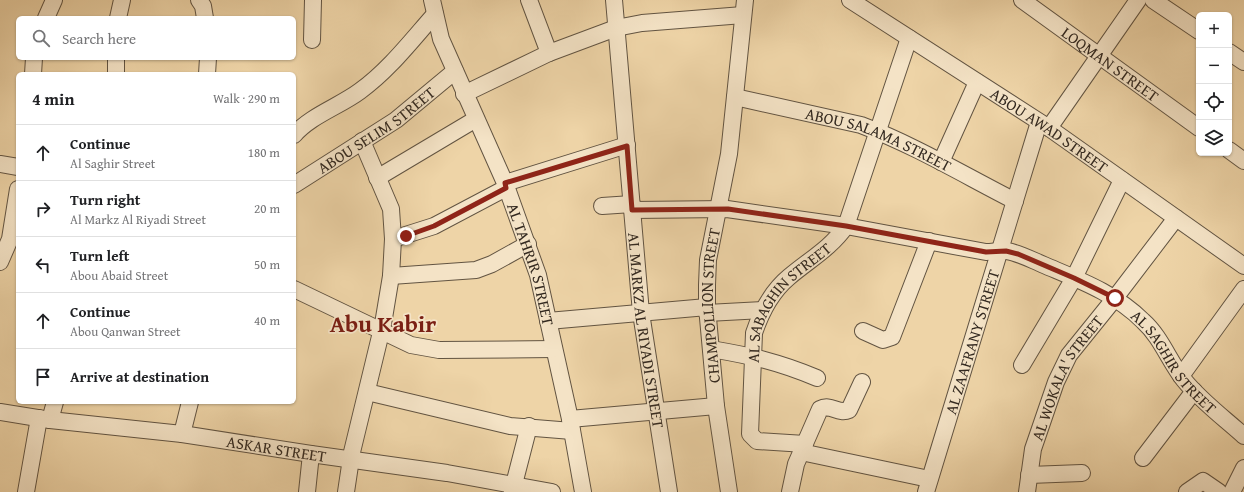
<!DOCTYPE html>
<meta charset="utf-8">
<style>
body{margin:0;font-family:"Gentium Book Plus",serif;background:#f6f6f6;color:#202124}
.controls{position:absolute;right:12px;top:12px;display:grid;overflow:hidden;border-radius:6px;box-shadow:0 1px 3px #0004}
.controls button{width:36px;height:36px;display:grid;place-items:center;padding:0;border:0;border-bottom:1px solid #e0e0e0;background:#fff;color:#202124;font:20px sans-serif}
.stop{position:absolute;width:12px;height:12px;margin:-9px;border:3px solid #8f2418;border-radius:50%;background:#fff}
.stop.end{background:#8f2418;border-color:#fff;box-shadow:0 1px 4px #0008}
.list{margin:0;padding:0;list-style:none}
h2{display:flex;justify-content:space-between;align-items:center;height:52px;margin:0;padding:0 16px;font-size:17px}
h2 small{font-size:13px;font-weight:400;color:#757577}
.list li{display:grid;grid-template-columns:26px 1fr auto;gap:12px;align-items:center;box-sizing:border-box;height:56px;padding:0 16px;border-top:1px solid #e0e0e0}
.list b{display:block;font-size:15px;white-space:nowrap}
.list p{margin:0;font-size:13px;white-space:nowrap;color:#757577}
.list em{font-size:13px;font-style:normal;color:#757577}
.icon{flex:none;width:22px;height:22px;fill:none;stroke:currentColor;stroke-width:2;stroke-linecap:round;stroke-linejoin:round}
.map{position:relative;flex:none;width:1244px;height:492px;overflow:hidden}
.search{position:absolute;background:#fff;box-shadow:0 1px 3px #0004;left:16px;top:16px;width:280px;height:44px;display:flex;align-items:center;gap:10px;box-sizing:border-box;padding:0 14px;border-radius:6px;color:#757577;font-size:15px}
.panel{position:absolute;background:#fff;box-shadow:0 1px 3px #0004;left:16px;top:72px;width:280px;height:332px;border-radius:6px}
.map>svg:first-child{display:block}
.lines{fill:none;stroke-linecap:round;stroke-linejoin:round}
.street-casing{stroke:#625442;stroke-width:18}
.street{stroke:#f4e3c6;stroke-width:16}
.route{stroke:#8f2418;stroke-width:5}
.labels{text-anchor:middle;stroke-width:3.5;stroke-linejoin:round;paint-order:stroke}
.street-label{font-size:16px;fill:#332920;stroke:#f4e3c6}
.town-label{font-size:24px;font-weight:bold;fill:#7a1f14;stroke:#f4e3c6}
</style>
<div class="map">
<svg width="1244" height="492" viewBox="0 0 1244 492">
<rect width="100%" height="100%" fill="#eed4a7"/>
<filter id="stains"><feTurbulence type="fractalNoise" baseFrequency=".005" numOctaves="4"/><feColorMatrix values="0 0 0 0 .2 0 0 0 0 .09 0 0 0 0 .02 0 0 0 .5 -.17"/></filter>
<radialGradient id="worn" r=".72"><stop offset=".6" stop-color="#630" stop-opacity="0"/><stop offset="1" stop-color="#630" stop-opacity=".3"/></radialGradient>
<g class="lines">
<g class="street-casing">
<g id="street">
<path d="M199,0L203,6L205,18"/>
<path id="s1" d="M432,0L441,39L505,183L538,275L570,419L583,492"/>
<path d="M529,0L549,53"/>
<path id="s2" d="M614,0L641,313L669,492"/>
<path id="s3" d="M850,0L1049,128L1244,266"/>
<path id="s4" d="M1022,0L1199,128"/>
<path d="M1153,0L1199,31"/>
<path d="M46,18L54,0"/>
<path d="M118,18L122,0"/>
<path d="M312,40L313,0"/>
<path d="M1229,52L1244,62"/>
<path d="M33,74L34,58"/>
<path d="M116,74V58"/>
<path d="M207,74L208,58"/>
<path d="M464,94L549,53L616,28L642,23L743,15"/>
<path id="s5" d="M735,97L861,125C914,145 964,175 1015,201"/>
<path d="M1049,128L1138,0"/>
<path d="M294,135C310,116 340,106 360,91C389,70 411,41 435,14"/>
<path d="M1229,150L1244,161"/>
<path d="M941,162L977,82"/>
<path d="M0,164L18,167"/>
<path d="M377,178L476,119"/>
<path d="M505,183L627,145"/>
<path id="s6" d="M294,185L396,120L455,71"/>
<path d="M602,206L632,204"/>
<path id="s7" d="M632,210L727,209L846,226L986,252C993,252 1000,250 1007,251C1019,253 1032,260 1044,265C1079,280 1115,293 1143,321C1161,337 1169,361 1184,380C1201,401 1224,418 1244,436"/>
<path d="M393,239L434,226L506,188"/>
<path d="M0,262L10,239L18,189"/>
<path d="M391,276L476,270L492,264L528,244"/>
<path d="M294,289L411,345L439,350L554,349"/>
<path d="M707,313L763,310"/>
<path d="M548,321L707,307"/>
<path d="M863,331L883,340L892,337L929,241"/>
<path d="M711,349C752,356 779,362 817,378"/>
<path d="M1022,365L1074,278L1122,180"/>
<path d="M1181,376L1244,289"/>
<path d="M367,392L510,426L572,431"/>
<path id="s8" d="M0,412L50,420L182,434L311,454L447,473L552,492"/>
<path d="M570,419L716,406"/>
<path d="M50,420L55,402"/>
<path d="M182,434L190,402"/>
<path id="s9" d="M805,444L757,441L750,434L754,333C761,312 771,292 789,277C809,260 831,248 846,226L909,38"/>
<path d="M801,452L929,479"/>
<path d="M1143,458L1194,391"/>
<path d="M1029,475L1082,473"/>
<path d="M26,492L39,418"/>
<path d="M307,492L311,454"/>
<path d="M346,492L352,452L383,324L391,276L393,239L391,209L362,141"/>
<path d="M512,492L529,426"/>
<path id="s10" d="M729,492L716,406L707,307V285L708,260L729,154L745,0"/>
<path d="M790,492L796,464L820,409C831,403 838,415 849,410L862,382"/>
<path id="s11" d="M926,492L1039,122"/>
<path id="s12" d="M1027,492L1033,449L1056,382L1069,355L1115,298L1176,218"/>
<path d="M1187,492L1203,481L1219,492"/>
<path d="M1232,492L1244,468"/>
</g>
</g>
<use href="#street" class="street"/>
</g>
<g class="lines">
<path class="route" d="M406,236L434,226L506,188L505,183L627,146L632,210L728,209L846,226L986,252L1006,251L1018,254L1074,278L1115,298"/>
</g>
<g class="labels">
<g class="street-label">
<text dy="6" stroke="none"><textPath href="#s4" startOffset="109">LOQMAN STREET</textPath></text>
<text dy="6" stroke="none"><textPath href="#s6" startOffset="99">ABOU SELIM STREET</textPath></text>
<text dy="6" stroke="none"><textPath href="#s3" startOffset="238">ABOU AWAD STREET</textPath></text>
<text dy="6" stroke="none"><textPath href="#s5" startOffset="150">ABOU SALAMA STREET</textPath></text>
<text dy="6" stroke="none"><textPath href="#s1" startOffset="283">AL TAHRIR STREET</textPath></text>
<text dy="6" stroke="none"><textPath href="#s10" startOffset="188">CHAMPOLLION STREET</textPath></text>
<text dy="6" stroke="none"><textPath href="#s9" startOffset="203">AL SABAGHIN STREET</textPath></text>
<text dy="6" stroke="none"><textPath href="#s2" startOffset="332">AL MARKZ AL RIYADI STREET</textPath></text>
<text dy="6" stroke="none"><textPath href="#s11" startOffset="157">AL ZAAFRANY STREET</textPath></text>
<text dy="6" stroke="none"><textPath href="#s7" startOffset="584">AL SAGHIR STREET</textPath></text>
<text dy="6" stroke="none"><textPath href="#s12" startOffset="123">AL WOKALA' STREET</textPath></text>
<text dy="6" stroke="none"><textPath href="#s8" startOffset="279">ASKAR STREET</textPath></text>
</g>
<g class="town-label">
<text x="383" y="332">Abu Kabir</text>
</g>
</g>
<rect width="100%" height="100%" filter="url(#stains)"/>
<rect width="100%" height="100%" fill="url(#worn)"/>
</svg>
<div class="controls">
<button>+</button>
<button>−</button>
<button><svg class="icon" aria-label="locate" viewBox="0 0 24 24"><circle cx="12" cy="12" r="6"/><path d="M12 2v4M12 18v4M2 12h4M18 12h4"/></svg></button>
<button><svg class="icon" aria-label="layers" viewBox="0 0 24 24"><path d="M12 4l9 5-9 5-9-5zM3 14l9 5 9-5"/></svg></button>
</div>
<div class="stop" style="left:1115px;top:298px"></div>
<div class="stop end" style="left:406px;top:236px"></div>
<div class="search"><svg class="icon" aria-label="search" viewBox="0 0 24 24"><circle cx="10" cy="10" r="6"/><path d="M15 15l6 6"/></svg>Search here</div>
<section class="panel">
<h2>4 min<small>Walk · 290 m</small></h2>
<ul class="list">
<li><svg class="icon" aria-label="ahead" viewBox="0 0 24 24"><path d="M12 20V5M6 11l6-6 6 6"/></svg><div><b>Continue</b><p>Al Saghir Street</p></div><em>180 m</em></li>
<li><svg class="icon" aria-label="right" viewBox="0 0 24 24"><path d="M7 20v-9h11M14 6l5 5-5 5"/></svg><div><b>Turn right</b><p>Al Markz Al Riyadi Street</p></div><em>20 m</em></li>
<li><svg class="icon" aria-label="left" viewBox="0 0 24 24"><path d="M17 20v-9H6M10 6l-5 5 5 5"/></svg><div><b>Turn left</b><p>Abou Abaid Street</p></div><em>50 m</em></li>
<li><svg class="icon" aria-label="ahead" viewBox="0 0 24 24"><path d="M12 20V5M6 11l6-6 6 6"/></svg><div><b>Continue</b><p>Abou Qanwan Street</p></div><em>40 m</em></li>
<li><svg class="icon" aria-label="arrive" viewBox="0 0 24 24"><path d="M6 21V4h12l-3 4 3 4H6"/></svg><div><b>Arrive at destination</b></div></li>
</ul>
</section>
</div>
